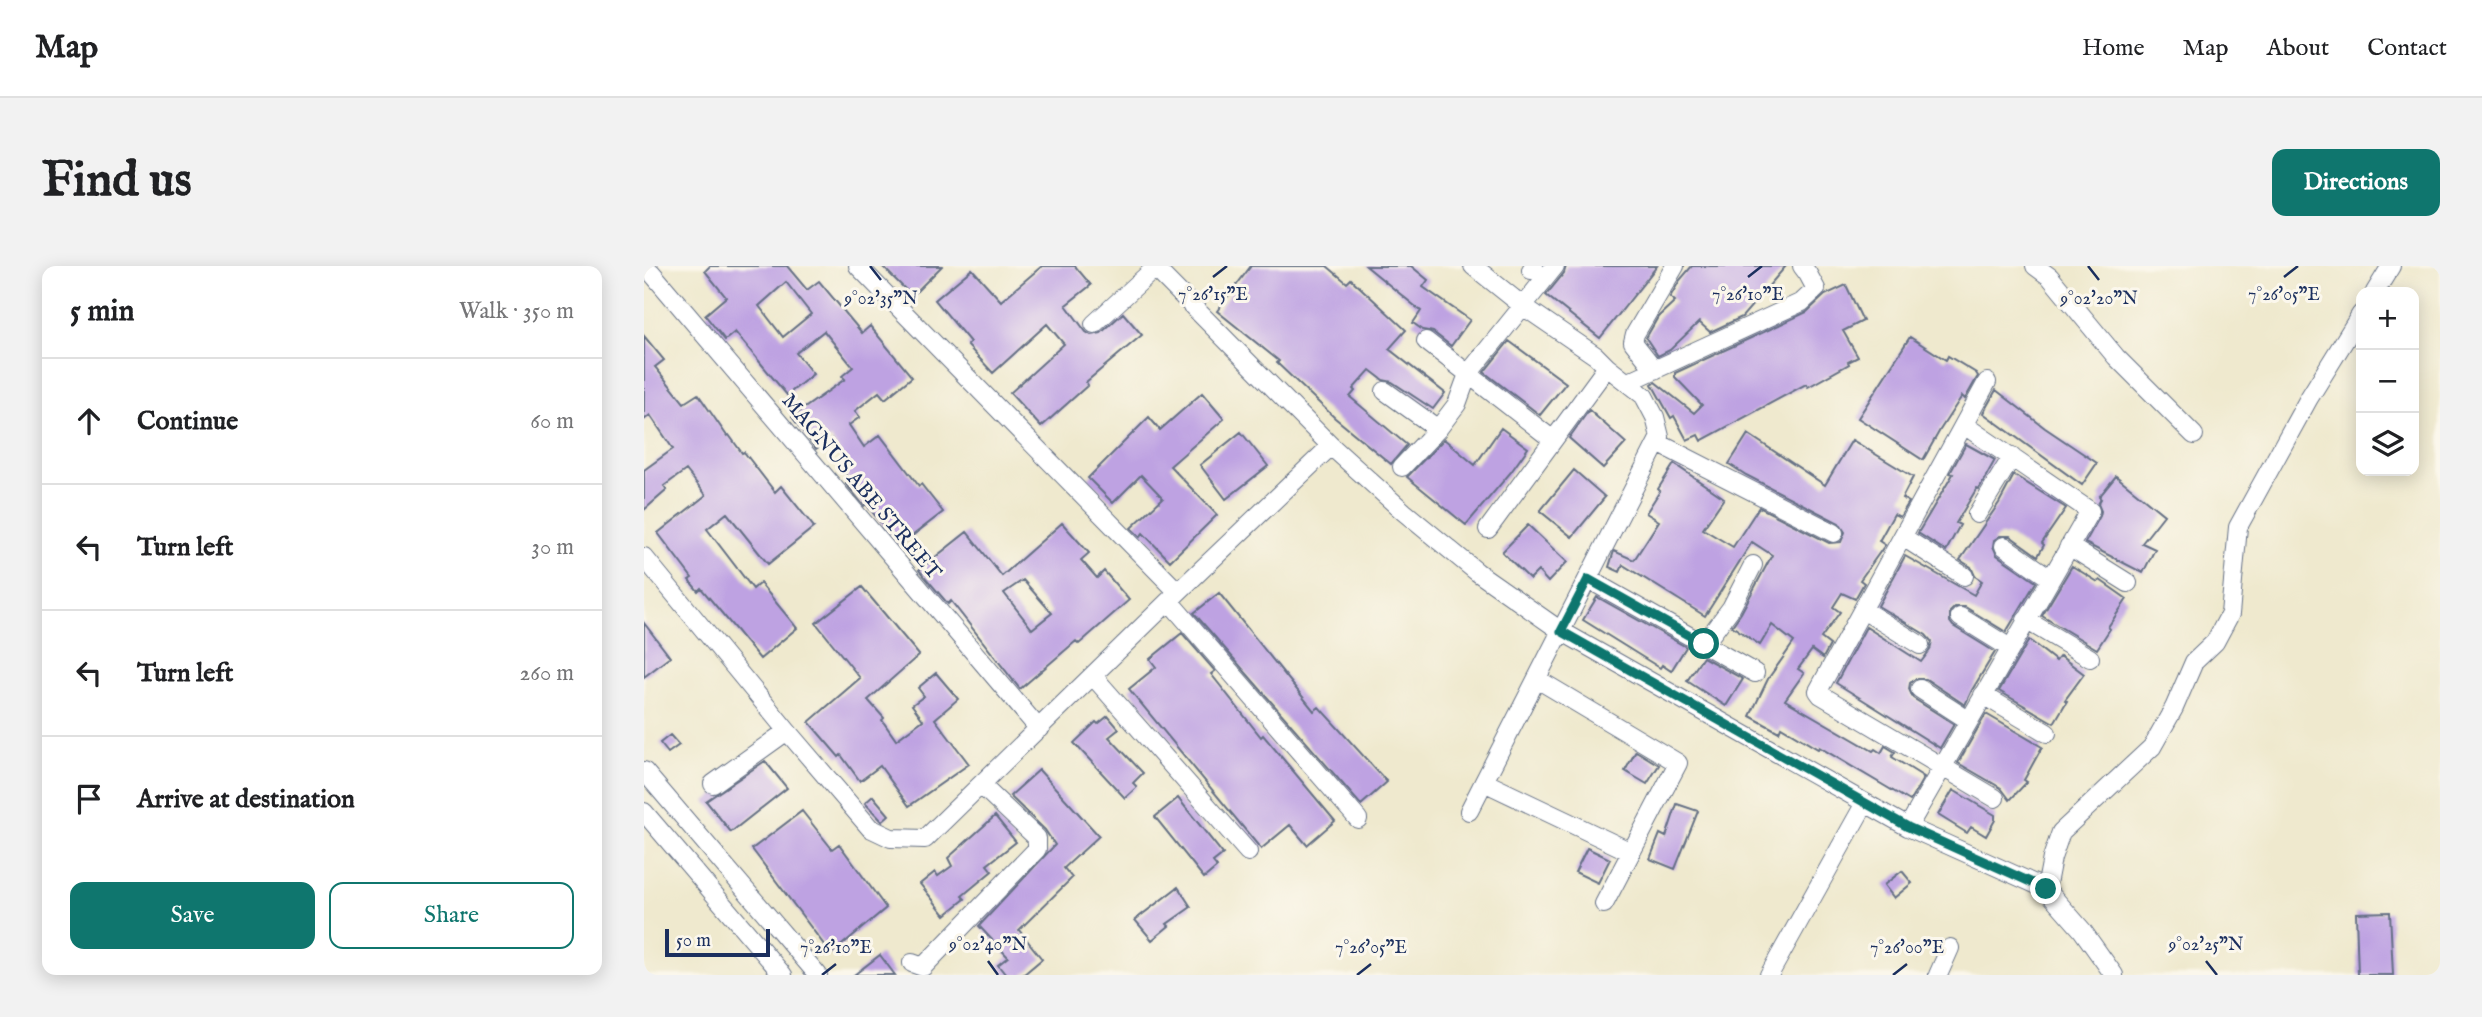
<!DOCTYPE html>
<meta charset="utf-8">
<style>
body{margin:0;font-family:"IM FELL English",serif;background:#f2f2f2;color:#202124}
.controls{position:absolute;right:21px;top:21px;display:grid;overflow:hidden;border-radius:14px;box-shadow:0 4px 18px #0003}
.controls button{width:63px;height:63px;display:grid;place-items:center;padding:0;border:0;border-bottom:2px solid #e0e0e0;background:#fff;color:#202124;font:35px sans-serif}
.scale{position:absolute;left:21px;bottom:18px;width:105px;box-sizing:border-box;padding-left:7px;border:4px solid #1b2f5e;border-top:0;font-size:19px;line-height:24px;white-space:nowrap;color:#1b2f5e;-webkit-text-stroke:5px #fbf7ec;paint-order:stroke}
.stop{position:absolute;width:21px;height:21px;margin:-16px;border:5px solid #0f766e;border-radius:50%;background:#fff}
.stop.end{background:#0f766e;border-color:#fff;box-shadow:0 2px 7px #0008}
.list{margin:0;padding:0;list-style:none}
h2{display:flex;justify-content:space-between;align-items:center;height:91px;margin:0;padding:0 28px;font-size:30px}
h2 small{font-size:23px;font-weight:400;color:#757577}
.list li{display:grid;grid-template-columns:46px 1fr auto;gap:21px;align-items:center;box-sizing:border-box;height:126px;padding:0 28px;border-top:2px solid #e0e0e0}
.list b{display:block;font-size:26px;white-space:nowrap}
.list em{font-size:23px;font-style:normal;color:#757577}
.actions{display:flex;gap:14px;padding:21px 28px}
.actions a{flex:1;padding:16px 0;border:2px solid #0f766e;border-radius:14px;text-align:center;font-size:24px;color:#0f766e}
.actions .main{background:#0f766e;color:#fff}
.icon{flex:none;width:38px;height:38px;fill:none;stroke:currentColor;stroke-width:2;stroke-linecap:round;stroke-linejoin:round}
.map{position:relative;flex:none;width:1796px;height:709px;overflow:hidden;border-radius:14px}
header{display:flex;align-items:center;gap:42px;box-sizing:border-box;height:98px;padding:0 35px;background:#fff;border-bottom:2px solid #e0e0e0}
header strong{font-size:33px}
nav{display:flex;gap:38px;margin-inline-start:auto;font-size:24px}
.intro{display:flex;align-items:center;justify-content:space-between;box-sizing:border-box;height:168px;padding:0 42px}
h1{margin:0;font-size:49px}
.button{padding:18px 32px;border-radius:14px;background:#0f766e;color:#fff;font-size:24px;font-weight:700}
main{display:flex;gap:42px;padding:0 42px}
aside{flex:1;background:#fff;border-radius:14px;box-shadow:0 4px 18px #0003}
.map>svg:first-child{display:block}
.building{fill:#bea2e2;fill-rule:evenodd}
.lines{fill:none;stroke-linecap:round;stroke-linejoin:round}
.minor-casing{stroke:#657085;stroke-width:20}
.minor{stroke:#fff;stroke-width:18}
.route{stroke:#0f766e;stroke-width:9}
.ticks{fill:none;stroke:#1b2f5e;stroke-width:2.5}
.labels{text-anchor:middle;stroke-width:6;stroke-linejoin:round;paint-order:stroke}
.street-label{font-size:21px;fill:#1b2f5e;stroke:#fbf7ec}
.ticks-label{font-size:18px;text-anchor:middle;fill:#1b2f5e;stroke:#fbf7ec;stroke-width:6;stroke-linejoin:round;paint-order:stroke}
</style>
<header>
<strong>Map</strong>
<nav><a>Home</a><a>Map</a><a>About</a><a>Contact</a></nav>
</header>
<div class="intro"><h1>Find us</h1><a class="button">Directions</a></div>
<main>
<aside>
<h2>5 min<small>Walk · 350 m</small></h2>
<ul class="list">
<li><svg class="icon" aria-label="ahead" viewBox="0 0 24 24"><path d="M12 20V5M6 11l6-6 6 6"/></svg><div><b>Continue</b></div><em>60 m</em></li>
<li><svg class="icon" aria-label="left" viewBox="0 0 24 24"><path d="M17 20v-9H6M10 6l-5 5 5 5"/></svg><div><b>Turn left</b></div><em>30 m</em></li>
<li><svg class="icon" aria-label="left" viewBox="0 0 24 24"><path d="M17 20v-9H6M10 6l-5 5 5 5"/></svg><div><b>Turn left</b></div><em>260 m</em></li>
<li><svg class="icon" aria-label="arrive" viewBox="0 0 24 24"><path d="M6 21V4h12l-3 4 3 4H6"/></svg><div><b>Arrive at destination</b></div></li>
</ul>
<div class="actions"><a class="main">Save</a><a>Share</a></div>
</aside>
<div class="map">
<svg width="1796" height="709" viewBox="0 0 1796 709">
<rect width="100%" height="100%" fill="#fbf7ec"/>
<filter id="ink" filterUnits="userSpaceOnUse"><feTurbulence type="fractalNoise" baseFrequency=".0143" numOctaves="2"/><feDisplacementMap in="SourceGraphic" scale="14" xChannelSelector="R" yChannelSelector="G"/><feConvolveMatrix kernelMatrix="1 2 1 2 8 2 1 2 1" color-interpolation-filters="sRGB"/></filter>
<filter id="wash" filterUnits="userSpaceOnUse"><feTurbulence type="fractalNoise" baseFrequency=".00686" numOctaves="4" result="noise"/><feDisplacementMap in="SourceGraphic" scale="28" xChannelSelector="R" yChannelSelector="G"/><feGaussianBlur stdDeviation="1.57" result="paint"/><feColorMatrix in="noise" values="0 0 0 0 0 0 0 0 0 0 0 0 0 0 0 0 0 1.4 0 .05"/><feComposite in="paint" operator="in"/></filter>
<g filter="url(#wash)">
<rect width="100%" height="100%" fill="#efe9ce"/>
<g id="blocks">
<path class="building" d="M66,0H143L163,24L175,15L218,67L226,60L268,111L241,133L235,126L211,145L216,151L205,159L220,181L236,169L275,220L277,218L299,246L255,280L222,238L220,240L202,218L206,214L194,200L201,194L187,173L172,183L148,151L201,113L198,110L209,101L180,65L152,87L169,108L143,129L91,66L81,74L61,49L82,31L61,5ZM142,16L167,48L139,71L115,40Z
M238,0H298L268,30Z
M398,0H431L447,19L422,39L442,66L447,69L457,67L479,47L498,69L442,116L444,119L397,161L366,127L420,78L403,58L349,107L323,79L326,76L291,34L328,3L357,35Z
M607,0H683L703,17L707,13L762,64L745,83L801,127L789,143L748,116L739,114L726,104L709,123L711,125L706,131L763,179L747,198L691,152L633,97L635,95L573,45Z
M722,0H767L784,14L779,21L826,54L807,80L789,66L779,64L769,57L777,45Z
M922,0H1013L956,72L902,29L920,7Z
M1048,0H1142L1098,51L1066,66L1055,56L1026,84L1014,90L1002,72L1014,51L1031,35L1026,31L1036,14Z
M1202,19L1219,55L1199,65L1214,91L1204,96L1205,98L1164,121L1162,118L1057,175L1054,169L1043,174L1030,150L1027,152L1008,118L1011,116L1050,147L1058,139L1031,111V107L1163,46L1181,29Z
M0,70L20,94L11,101L40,137L54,128L83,170L85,169L98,187L100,186L131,226L137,220L170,261L124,298L83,247L63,263L109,323L116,317L153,362L116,393L57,322L54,325L45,314L48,312L14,267L62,229L42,204L20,220L23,224L0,244V204L29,183L6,149L0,154Z
M1266,71L1302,94L1304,90L1332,107L1334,110L1321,133L1318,130L1296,164L1279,194L1214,152Z
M865,75L922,117L896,149L840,106Z
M1352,124L1401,162L1453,197L1438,219L1339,147Z
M558,127L580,153L526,200L573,249L526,295L499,267L496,271L487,262L519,232L497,209L469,237L444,212L505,151L516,164Z
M945,144L982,177L959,202L925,172Z
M857,162L884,182L867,206L822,259L763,211L800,173L831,199Z
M597,166L624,200L582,233L556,199Z
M1104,168L1181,219L1208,174L1269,211L1258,232L1265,236L1256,251L1250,248L1235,275L1241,279L1216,314L1220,317L1211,333L1198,327L1189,341L1196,346L1177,372L1186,379L1179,392L1168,384L1154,403L1160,407L1141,434L1229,485L1231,483L1237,487L1241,480L1251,486L1248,491L1280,511L1266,535L1175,481L1174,483L1137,461L1135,466L1106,450L1124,413L1150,376L1128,359L1116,379L1088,360L1097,347L1128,289L1108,276L1061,350L979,299L976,306L965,301L970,285L990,294L1015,255L1002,247L1016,225L1014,223L1030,198L1080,232L1059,263L1089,281L1115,241L1185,277L1197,276L1201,266L1195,257L1102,209L1085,198Z
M1322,178L1351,194L1335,223L1333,222L1312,257L1316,259L1302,285L1274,267L1309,208L1306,207Z
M930,204L961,231L928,271L896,245Z
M1370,209L1422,242L1398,277L1400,279L1394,290L1366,270H1356L1350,274L1349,280L1353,289L1392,316L1362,366L1321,341H1311L1306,346V356L1309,360L1351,386L1328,424L1321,439L1282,413H1271L1266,417L1265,423L1269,432L1310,458L1296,482L1192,417L1222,361L1277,396L1286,384L1288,376L1282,369L1234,340L1261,290L1330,329L1338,315L1331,310L1327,301L1316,294L1355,237Z
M1472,210L1520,249L1498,277L1511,283L1499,307L1441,277L1456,250L1457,245L1454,238L1457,233L1455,231Z
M418,257L445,287L437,294L453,312L460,305L485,334L435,378L432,375L376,423L307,335L304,338L275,304L323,266L358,310ZM379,314L408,347L388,363L360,327Z
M884,259L923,296L904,316L894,305L886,313L858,286Z
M1428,300L1454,316L1456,314L1483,333L1464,361L1466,363L1453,383L1398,350Z
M218,321L275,389L224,434L240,452L238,454L252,474L279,454L268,439L280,430L274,422L292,407L314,433L291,453L325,498L265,540L236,500L216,515L197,489L195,491L165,456L216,412L172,357Z
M575,327L670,445L675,441L743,516L717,539L550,347Z
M953,331L1042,381L1027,405L1018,399L1016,402L939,354Z
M0,357L26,391L0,411Z
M538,367L571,405L567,408L617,471L619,469L691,555L663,579L646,559L617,583L485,423L512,401L506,393Z
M1385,374L1412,395L1416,390L1440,408L1421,434L1423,435L1410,457L1355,425Z
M1059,391L1099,413L1082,440L1043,415Z
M1342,448L1398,481L1380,514L1383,516L1366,534L1357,522L1314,497Z
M464,450L475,463L465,471L499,507L489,517L493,521L481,532L430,477L452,456L454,458Z
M26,469L35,479L24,487L16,477Z
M992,485L1015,499L1003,518L981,505Z
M121,495L143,522L87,566L62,535Z
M395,504L455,570L420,602L428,612L375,664L398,693L379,709H362L354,699L364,691L335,660L411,579L401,564L366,530Z
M1309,524L1351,549V554L1342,570L1327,561L1323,567L1294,549Z
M229,530L245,549L238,555L221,537Z
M534,532L579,588L569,596L573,601L560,612L511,551Z
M1033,538L1054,545L1031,603L1006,593L1016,568L1022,571Z
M158,545L188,583L195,578L242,642L187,688L108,583Z
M351,550L372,576L343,599L348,605L318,630L321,633L301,649L276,618L291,606L294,610L308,600L304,592Z
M943,582L966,593L954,617L931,606Z
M1258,605L1268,617L1250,632L1240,619Z
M534,621L547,641L523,658L525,660L508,674L491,654Z
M1746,646L1749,709H1714L1712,647Z
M236,689L251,709H210Z"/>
</g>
</g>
<g filter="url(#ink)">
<use href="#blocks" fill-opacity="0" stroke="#657085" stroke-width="2"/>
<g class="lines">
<g class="minor-casing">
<path id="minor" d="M214,0L534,326
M509,0L687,180L760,246L833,306L917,365L1264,561L1402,623L1438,664L1470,709
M1391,0L1406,11L1472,91L1550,169
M887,4L890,0
M7,6L395,463
M1731,26L1747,0
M450,58L511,2
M782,75L909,174
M1011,104L989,76L991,68L1031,0
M984,116L1158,36L1172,23L1164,8L1158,0
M1343,116L1174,425L1177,429L1351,532
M741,125L794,163
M1014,177L1190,267
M758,201L794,163L813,138L824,108L911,0
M1333,248L1368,191
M844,263L963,101
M1259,271L1320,310
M1360,280L1406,312
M1425,280L1484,317
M0,291L143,465L226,562L247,572L281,573L534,326L687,180
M944,313L1111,407
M525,335L714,553
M1219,344L1276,379
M1316,351L1366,382
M1382,354L1446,392
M1060,378L1087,342L1109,299
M449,410L604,586
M893,413L1034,497L960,638
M1276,423L1324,454
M1339,429L1403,467
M0,505L174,709
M840,516L987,586
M69,518L143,465
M825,545L1016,171L1011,151L1000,130L963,101L952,90L879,40L829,0
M0,546L139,709
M1264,561L1446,245L1320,159
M1402,623L1408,592L1417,566L1508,481L1530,442L1550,396L1571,376L1586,348L1594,261L1665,132L1717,48
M268,697L279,701L393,583V572L337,519
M1125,709L1221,537
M1294,709L1306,682"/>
</g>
<use href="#minor" class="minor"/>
</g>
</g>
<g class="lines" filter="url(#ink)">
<path class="route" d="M1060,378L944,313L917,365L1264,561L1402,623"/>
</g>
<path class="ticks" d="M226,0L237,14M1444,0L1455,14M569,11L583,0M1104,11L1118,0M1640,11L1654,0M344,695L354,709M1562,695L1573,709M178,709L192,698M713,709L727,698M1249,709L1263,698"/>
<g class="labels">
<g class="street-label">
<text transform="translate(218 220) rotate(50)" y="7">MAGNUS ABE STREET</text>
</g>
</g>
<g class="ticks-label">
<text x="569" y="34">7°26'15"E</text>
<text x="1104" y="34">7°26'10"E</text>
<text x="1640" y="34">7°26'05"E</text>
<text x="237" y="38">9°02'35"N</text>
<text x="1455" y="38">9°02'20"N</text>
<text x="344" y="684">9°02'40"N</text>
<text x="1562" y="684">9°02'25"N</text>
<text x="192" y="687">7°26'10"E</text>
<text x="727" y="687">7°26'05"E</text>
<text x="1263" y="687">7°26'00"E</text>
</g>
</svg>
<div class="controls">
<button>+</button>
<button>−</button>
<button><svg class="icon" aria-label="layers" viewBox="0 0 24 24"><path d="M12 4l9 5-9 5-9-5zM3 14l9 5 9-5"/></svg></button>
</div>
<div class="scale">50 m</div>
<div class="stop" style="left:1060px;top:378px"></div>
<div class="stop end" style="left:1402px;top:623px"></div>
</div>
</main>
